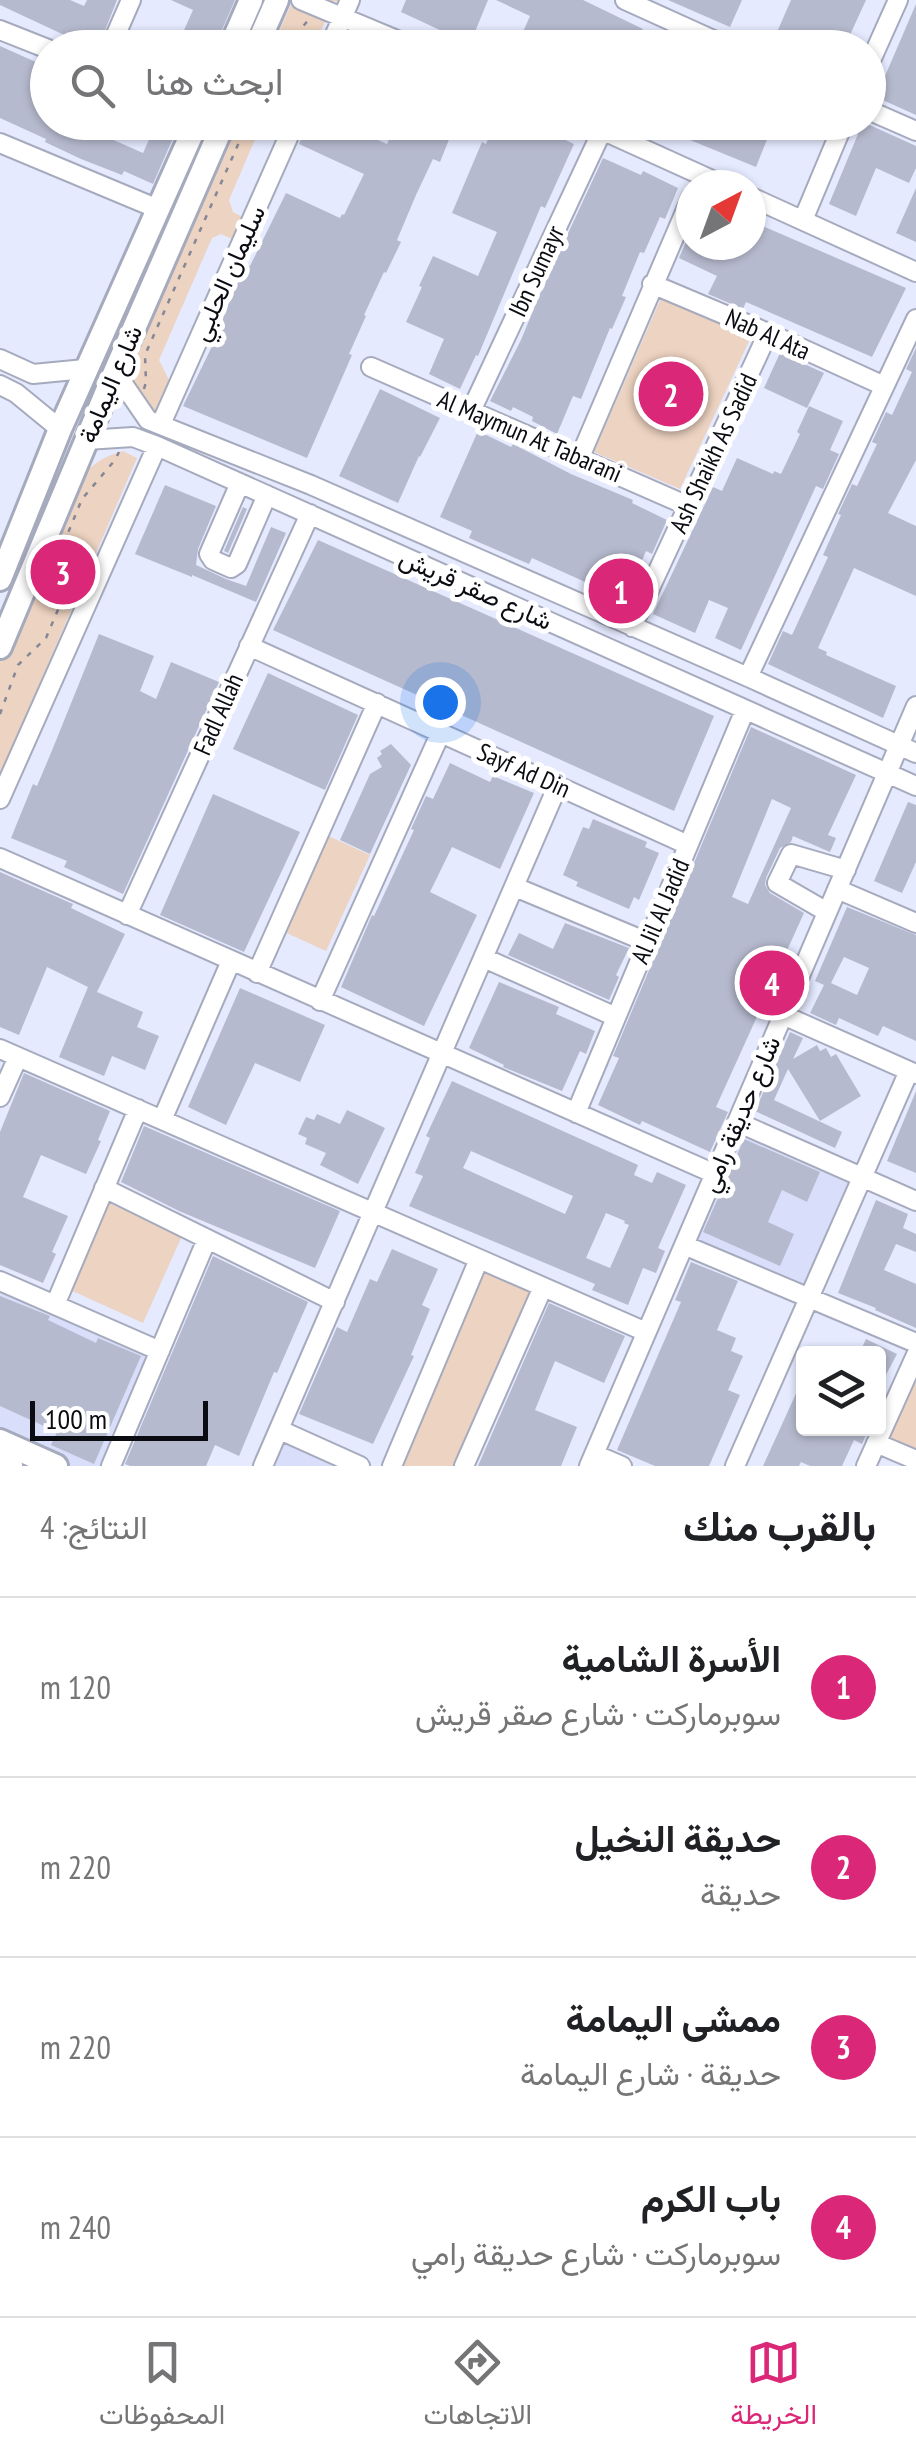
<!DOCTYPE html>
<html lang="ar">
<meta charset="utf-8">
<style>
body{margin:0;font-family:"PT Sans Narrow",Vazirmatn,sans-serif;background:#f6f6f6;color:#202124;direction:rtl}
.controls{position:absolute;right:30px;bottom:30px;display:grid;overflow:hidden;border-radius:10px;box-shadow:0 2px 8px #0004}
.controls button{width:90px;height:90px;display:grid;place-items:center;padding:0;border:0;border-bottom:2px solid #e0e0e0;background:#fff;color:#202124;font:50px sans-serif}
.compass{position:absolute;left:676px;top:170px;width:90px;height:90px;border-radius:50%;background:#fff;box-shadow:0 2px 8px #0004;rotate:41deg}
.scale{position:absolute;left:30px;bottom:25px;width:178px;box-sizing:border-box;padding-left:10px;border:5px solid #0a0c12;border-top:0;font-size:28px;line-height:35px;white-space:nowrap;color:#0a0c12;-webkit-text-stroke:8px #fff;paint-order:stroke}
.you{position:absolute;left:440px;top:702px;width:35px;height:35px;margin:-25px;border:8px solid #fff;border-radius:50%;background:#1a73e8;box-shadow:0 0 0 15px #1a73e833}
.badge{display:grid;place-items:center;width:65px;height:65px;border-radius:50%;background:#db2777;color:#fff;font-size:32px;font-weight:700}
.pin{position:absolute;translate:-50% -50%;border:5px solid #fff;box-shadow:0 2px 10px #0006}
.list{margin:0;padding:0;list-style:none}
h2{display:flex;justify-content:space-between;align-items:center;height:130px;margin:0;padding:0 40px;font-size:42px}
h2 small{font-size:32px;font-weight:400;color:#757577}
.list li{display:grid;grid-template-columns:65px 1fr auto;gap:30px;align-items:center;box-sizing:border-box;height:180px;padding:0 40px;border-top:2px solid #e0e0e0}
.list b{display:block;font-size:38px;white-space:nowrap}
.list p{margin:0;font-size:32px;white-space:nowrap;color:#757577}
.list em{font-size:32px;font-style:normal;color:#757577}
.icon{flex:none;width:55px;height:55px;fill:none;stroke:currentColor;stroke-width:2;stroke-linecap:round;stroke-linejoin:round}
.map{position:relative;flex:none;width:916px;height:1466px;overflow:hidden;direction:ltr}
.search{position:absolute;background:#fff;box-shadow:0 2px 8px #0004;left:30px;right:30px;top:30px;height:110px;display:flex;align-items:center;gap:25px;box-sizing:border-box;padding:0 35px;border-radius:55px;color:#757577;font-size:38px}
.sheet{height:850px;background:#fff}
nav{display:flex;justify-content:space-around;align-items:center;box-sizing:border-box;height:140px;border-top:2px solid #e0e0e0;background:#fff;font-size:28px;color:#757577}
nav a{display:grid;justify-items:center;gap:5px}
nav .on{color:#db2777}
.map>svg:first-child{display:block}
.built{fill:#d9dffb}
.green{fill:#edd3c1}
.building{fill:#b6bace;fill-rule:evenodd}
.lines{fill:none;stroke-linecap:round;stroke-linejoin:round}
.minor-casing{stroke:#a6aabd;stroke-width:22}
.major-casing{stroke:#a6aabd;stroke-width:28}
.path{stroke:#848796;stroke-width:2.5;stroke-dasharray:5 8;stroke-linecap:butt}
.minor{stroke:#fff;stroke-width:18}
.major{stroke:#fff;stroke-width:22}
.labels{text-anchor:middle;stroke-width:10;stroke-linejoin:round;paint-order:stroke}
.street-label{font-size:25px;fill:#0a0c12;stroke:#fff}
</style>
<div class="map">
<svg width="916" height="1466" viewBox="0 0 916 1466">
<rect width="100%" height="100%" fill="#e5eaff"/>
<path class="built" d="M741,1128L859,1180L807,1292L689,1243Z
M0,1285L154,1353L106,1466H66L0,1437Z
M282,1436L349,1466H270Z"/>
<path class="green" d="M293,0H342L341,4L334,1L314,47L272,48Z
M239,123H262L229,200L233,212L248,220L239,242L221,234L212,238L159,360L169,380L153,415L133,389L131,366Z
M661,298L751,337L680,489L594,452Z
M123,451L137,458L0,775V659L76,484C90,466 101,457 123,451Z
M324,834L370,855L326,951L280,930Z
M107,1202L182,1236L143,1323L68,1289Z
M485,1266L535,1289L458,1466H397Z
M916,1363V1451L884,1437Z"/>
<path class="building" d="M0,0H70L84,6L87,0H117L98,48H85L74,42L75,40L0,5Z
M171,0H235L214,48H176L193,10Z
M406,0H488L470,44L401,12Z
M496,0H583L643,29L636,48H516L530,16Z
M668,0H742L730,27Z
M791,0H866L844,48H770Z
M916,4V115L876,97Z
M0,46L38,63L39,60L48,64V122H73L143,153L157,122H180L153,184L124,171L122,175L81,159L45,142L46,139L0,118Z
M309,122H377L371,137L387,144L397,122H456L440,162L433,159L416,195L397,240L401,242L386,273L384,272L364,315L366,316L349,354L352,355L307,458L183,406L217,336L215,335L246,264L250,266L286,193L340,218L342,214L344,215L364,174L299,144Z
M495,122H527L574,144L545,208L541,206L478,356L476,355L460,389L429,374L444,339L406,322L422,287L419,286L433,256L478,276L497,232L452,213L482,142L486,144Z
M646,122H735L768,137L756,167Z
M779,122H812L807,135Z
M863,122L916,146V168L909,183L876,168L856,216L829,204Z
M603,158L641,175L643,171L678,188L665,219L660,217L644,253L640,252L622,296L626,297L612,329L610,328L581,399L573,396L557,434L532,421L533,417L513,407L511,411L490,401L521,340L539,296Z
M916,188V242L896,233Z
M751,221L906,288L872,357L746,302L743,309L708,294L717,276L679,258L691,230V245H705L726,255L730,245H751Z
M916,348V460L888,513L916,526V596L854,568L818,648L827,652L826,655L896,686L883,718L768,664L783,631L792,635L828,557L823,555L841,515L838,514L852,484L857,486L877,444L872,442L886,412L892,415L912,372L906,369Z
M780,353L824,373L807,408L764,388Z
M380,389L440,418L420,457L419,456L398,503L339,476Z
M809,406L843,421L830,450L839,454L823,489L816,486L741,650L715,638L728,608L709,600L695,633L653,614L713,487L722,491L737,458L773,474L774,471L781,474L800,434L797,432Z
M478,431L511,447L513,444L571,474L633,500L632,503L667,520L652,554L646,551L625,600L532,558L529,564L469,538L472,531L440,517Z
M165,485L216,506L198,549L196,565L226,579L246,586L271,527L286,533L256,602L192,575V577L135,554Z
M243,507L247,509L228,553L224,551Z
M318,540L714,716L674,811L273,630Z
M99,634L154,656L140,691L156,699L171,662L219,682L123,894L64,867L67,861L11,838L33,784L37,786L53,748Z
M268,673L358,715L325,790L233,749Z
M751,727L856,775L828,835L836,838L830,852L793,836L791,842L780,848L766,878L765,885L770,893L804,913L716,1107L728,1112L710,1152L642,1121L640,1125L598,1105L619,1058L613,1056ZM772,799L791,808L748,904L732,897Z
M391,744L411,765L370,854L340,840L370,774L382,767L377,758L382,754L380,751Z
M450,763L490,782L493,776L534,793L500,869L452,847L430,892L477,915L424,1026L341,987L372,915L374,916L414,830L411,829L426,796L433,799Z
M213,794L300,832L244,952L160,915Z
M908,802L916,805V862L902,893L874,881Z
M593,819L647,842L645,847L659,853L639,900L634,897L629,909L576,886L578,882L563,875L583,827L589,829Z
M0,872L73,904L71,908L125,934L97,992L143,1012L137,1027L159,1036L145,1070L112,1056L104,1076L59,1057L88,987L47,967L19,1035L0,1027Z
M847,907L916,935V1041L883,1026L878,1036L839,1018L836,1025L810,1013L824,985L815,981ZM844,957L869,968L857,995L831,983Z
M565,923L629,948L616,975L619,977L609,1000L508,955L519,933L553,949Z
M499,982L559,1007L556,1014L595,1031L586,1054L580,1051L562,1091L503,1067L504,1065L469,1048Z
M240,988L325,1025L300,1082L255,1063L226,1125L188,1107Z
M790,1032L803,1038L793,1059L817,1045L820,1051L826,1048L831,1057L836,1054L861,1096L820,1121L788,1069L774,1100L842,1132L835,1148L755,1111Z
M24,1073L110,1111L98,1140L101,1141L86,1174L41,1155L23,1197L68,1216L52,1252L56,1254L43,1283L0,1265V1132Z
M452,1081L638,1165L634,1175L652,1183L657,1172L686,1185L658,1248L665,1251L656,1273L643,1268L628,1305L592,1290L595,1284L409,1206L423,1176L415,1173L430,1138L426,1136ZM471,1151L573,1196L565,1214L463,1168ZM606,1213L625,1221L624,1223L629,1225L610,1268L586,1258Z
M916,1091V1173L887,1161Z
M347,1110L385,1128L358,1184L320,1165L326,1153L305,1144L307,1138L298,1134L306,1117L314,1120L317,1114L340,1124Z
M144,1126L340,1211L315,1268L179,1211L121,1182Z
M744,1139L820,1172L807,1202L782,1190L768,1222L794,1234L780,1266L703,1232Z
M876,1200L908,1214L903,1228L916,1234V1252L896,1244L884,1270L916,1284V1328L875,1310L876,1308L838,1293Z
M392,1249L438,1269L422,1305L430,1309L411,1355L414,1356L373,1444L299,1414L337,1327L347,1332L370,1279L377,1282Z
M213,1256L308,1302L277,1373L274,1372L239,1456L215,1445L206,1466H130L125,1464Z
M691,1262L738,1281L717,1330L736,1338L731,1351L743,1356L728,1390L740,1395L709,1466H655L617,1450L681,1302L675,1300Z
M0,1296L50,1316L48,1320L96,1343L98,1338L141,1356L94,1464L51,1445L57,1432L0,1406Z
M549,1303L625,1336L604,1383L555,1361L535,1410L577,1427L561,1466H478Z
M866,1339L897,1354L878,1390V1354H859Z
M804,1376V1428L868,1430L862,1444L854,1440L842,1466H810L801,1462L799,1466H763Z"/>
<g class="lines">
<g class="minor-casing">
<path id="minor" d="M301,0L416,48
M625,0L731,48
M0,30L48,49
M110,48L131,0
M329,48L350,0
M868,67L898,0
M868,110L916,131
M584,122L723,185
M0,143L158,209
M751,197L916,272
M803,220L844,122
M652,284L768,333L884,386
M0,359L33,374L85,369
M371,367L688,506
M115,372L148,420L311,485L748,677L916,753
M0,385L16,393L60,429
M471,411L602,131
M161,424L295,122
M86,440L133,437L157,446L916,786
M580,457L691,198
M240,483L209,554L213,560L231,568L237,564L267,495
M632,627L768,333
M249,646L688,845
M748,677L916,319
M0,799L157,446
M0,858L715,1174
M515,887L647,942
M837,889L916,923
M827,912L777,883L791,854L846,870
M127,915L310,514
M484,958L616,1017
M257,973L377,703
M320,1001L441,732
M783,1015L916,1074
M0,1049L646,1332
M0,1097L18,1057
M576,1113L745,710
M162,1120L231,961
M737,1122L916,1201
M104,1188L335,1302
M684,1245L916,1343
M0,1281L160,1351
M55,1305L138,1109
M280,1430L360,1466
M876,1443L916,1460
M594,1454L622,1466
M111,1466L207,1239
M263,1466L558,785
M392,1466L479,1259
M464,1466L543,1287
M589,1466L916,706
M735,1466L909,1071
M866,1466L916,1355"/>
</g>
<g class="major-casing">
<path id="major" d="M230,48L251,0
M256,48L277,0
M0,579L60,429L197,122
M0,647L115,372L224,122
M0,1441L56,1466
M0,1462L11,1466"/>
</g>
<path class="path" d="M291,48L297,34L309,19
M144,389L146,382L145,355L248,122
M0,714L18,665L46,638L74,572L61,550L82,499L115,460L119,452"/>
<use href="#minor" class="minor"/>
<use href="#major" class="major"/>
</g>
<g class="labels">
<g class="street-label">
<text transform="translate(536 271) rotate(-65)" y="9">Ibn Sumayr</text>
<text transform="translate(228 273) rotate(-66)" y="9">سليمان الحلبي</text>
<text transform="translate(768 334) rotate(24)" y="9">Nab Al Ata</text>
<text transform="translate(110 384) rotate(-67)" y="9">شارع اليمامة</text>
<text transform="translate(530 436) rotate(23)" y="9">Al Maymun At Tabarani</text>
<text transform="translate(713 453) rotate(-65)" y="9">Ash Shaikh As Sadid</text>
<text transform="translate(476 589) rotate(24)" y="9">شارع صقر قريش</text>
<text transform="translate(218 714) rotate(-66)" y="9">Fadl Allah</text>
<text transform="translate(524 770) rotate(24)" y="9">Sayf Ad Din</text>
<text transform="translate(660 911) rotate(-67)" y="9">Al Jil Al Jadid</text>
<text transform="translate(740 1114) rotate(-67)" y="9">شارع حديقة رامي</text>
</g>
</g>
</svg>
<div class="controls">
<button><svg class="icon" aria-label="layers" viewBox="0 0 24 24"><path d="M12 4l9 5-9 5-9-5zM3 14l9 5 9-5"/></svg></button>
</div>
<svg class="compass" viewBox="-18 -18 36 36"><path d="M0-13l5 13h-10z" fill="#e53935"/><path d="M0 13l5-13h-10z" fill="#757577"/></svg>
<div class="scale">100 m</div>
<div class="you"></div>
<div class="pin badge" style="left:621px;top:591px">1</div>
<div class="pin badge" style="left:671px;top:394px">2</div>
<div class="pin badge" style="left:63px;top:572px">3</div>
<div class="pin badge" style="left:772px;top:983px">4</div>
<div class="search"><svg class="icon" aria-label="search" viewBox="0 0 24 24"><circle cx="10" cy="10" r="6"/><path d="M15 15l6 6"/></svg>ابحث هنا</div>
</div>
<section class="sheet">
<h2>بالقرب منك<small>النتائج: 4</small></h2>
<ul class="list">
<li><span class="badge">1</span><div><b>الأسرة الشامية</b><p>سوبرماركت · شارع صقر قريش</p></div><em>120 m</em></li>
<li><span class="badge">2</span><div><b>حديقة النخيل</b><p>حديقة</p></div><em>220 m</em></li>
<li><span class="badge">3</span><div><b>ممشى اليمامة</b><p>حديقة · شارع اليمامة</p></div><em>220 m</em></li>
<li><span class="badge">4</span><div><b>باب الكرم</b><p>سوبرماركت · شارع حديقة رامي</p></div><em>240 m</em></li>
</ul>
</section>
<nav>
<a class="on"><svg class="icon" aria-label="map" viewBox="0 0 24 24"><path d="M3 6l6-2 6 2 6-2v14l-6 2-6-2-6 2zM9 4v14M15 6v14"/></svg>الخريطة</a>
<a><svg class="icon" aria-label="directions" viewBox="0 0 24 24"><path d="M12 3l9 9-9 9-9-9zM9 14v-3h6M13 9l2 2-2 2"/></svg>الاتجاهات</a>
<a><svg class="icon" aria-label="saved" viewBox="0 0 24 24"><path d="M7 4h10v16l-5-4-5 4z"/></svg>المحفوظات</a>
</nav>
